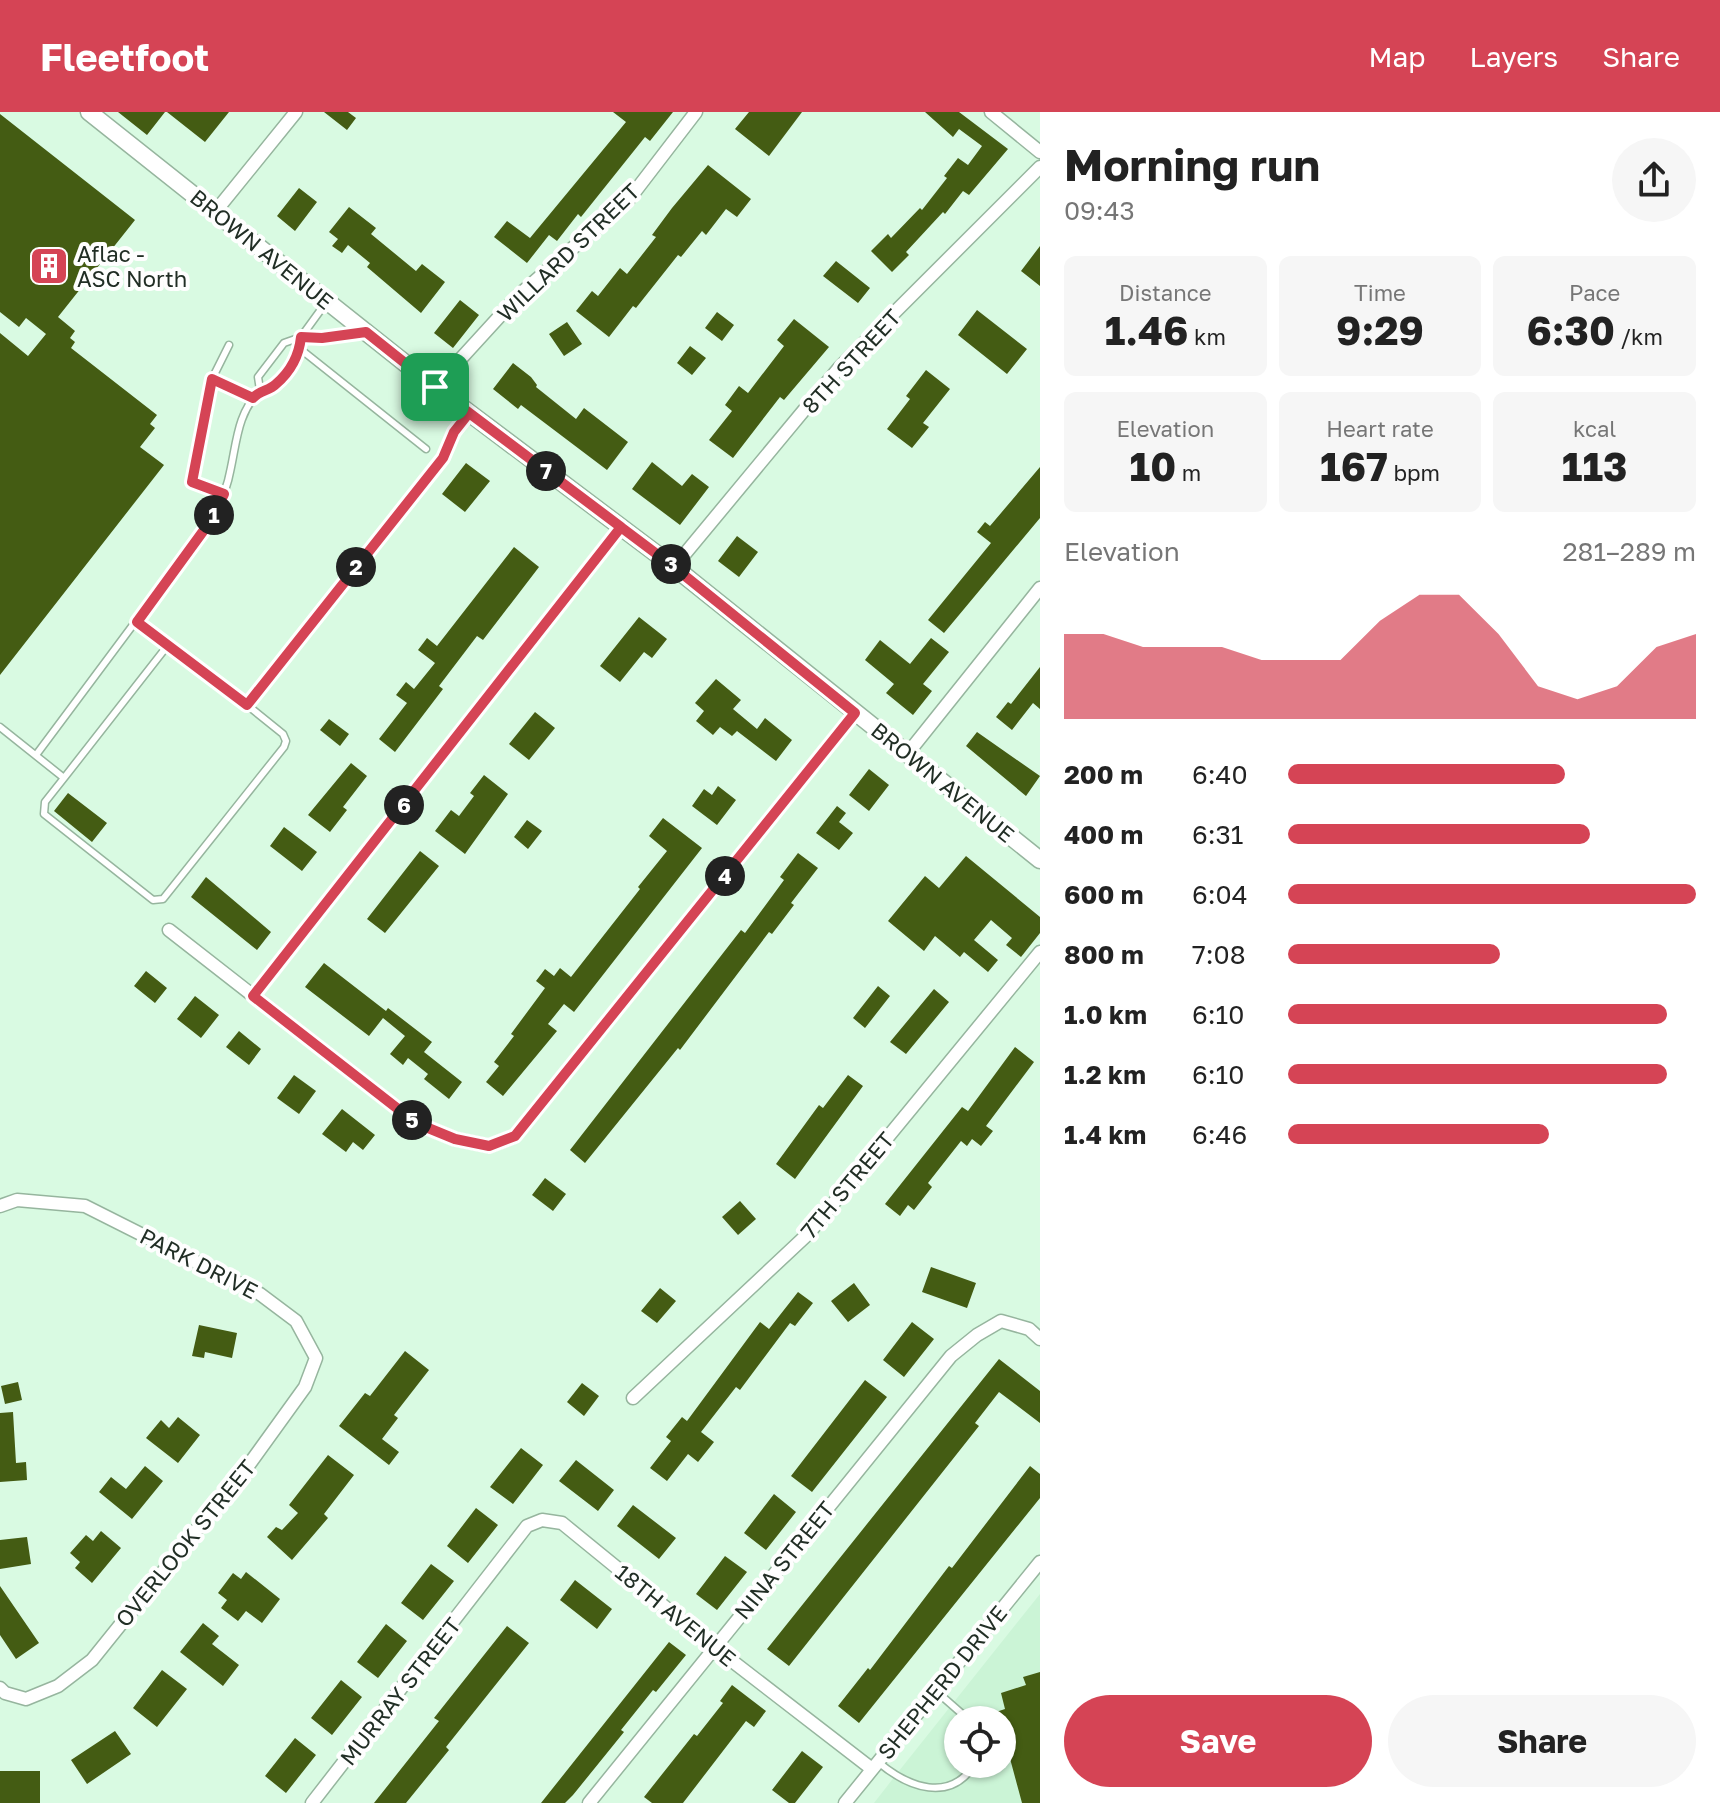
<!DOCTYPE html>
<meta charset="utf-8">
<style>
:root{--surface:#fff;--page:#f6f6f6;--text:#222;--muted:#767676;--accent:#d54455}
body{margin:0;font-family:"Golos Text",sans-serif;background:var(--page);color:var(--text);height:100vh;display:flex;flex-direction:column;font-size:30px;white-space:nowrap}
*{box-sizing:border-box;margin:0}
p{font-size:26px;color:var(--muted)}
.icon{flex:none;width:44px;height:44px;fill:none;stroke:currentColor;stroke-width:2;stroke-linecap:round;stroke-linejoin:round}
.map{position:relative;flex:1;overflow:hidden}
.drawer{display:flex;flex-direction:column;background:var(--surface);width:680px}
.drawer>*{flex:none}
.buttons{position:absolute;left:944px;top:1594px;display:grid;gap:16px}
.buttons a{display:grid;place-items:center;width:72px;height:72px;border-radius:50%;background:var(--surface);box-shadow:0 2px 6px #0004;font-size:40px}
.pin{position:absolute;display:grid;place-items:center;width:68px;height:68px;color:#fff;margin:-34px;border-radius:16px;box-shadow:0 4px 12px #0006}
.km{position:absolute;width:40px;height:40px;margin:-20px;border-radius:50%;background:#222;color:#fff;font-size:22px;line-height:40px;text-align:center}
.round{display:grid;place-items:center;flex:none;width:84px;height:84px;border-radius:42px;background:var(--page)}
.head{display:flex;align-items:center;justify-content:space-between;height:136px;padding:0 24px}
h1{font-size:44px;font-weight:700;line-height:60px}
.stats{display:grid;grid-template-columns:repeat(3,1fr);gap:12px;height:136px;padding:8px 24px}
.stats div{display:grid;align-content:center;border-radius:12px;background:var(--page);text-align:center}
.stats b{font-size:40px;font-weight:700}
.stats small{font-size:22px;font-weight:400}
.stats p{font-size:22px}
.chart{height:224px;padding:16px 24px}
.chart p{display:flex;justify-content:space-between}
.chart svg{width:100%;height:144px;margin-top:8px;fill:var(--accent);opacity:.7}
.cta{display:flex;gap:16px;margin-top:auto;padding:16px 24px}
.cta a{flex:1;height:92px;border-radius:48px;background:var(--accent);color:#fff;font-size:32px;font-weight:700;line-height:92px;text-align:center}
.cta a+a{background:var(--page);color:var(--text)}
ul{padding:0 24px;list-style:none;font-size:26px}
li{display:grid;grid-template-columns:128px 96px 1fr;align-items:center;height:60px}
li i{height:20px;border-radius:10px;background:var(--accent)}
header{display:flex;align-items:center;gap:48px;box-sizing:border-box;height:112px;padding:0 40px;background:var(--accent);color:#fff}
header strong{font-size:38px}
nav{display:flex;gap:44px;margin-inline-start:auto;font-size:28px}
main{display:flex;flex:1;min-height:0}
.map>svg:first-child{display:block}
.built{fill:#cbf4d6;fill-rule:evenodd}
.building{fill:#445c13}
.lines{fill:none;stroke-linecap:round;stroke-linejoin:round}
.lane-casing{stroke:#96b59e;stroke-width:9}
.street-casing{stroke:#96b59e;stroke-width:15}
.secondary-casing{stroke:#96b59e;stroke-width:19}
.lane{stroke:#fff;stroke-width:6}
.street{stroke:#fff;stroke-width:12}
.secondary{stroke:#fff;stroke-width:16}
.route-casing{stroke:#fff;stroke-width:16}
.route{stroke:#d54455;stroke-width:10}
.labels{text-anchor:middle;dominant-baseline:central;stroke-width:8;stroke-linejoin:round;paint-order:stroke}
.street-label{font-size:22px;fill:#212e25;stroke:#fefefe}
.poi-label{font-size:22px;fill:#212e25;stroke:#fefefe;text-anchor:start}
</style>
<header>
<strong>Fleetfoot</strong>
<nav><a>Map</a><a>Layers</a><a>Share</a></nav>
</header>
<main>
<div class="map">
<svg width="1040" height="1691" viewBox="0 0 1040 1691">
<rect width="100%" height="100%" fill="#d9fae2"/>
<!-- built -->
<path class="built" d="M1040,1482V1691H874L895,1664ZM958,1608H1002V1652H958Z"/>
<!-- building -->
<path class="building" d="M118,0H165L147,23Z
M167,0H229L205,30Z
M324,0H348L356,6L347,18Z
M613,0H673L650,29L645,25L581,105L578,102L557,129L549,123L527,151L494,125L507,109L530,126L626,10Z
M749,0H802L769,44L735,17Z
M925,0H959L1008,37L969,83L963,79L945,102L943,100L906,140L909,143L892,160L871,139L888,122L891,126L920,96L922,98L947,66L944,64L958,46L968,53L982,34L959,17L953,25Z
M0,2L135,108L58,205L75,219L70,226L75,230L71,236L157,303L150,312L155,316L140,335L164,353L0,563V221L28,244L46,222L26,206L19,215L0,200Z
M708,53L751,87L737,105L726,97L706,123L702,119L681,145L678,143L636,196L633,194L609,225L576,199L592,179L598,184L620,156L627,162L656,125L652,123L672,96Z
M299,76L317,90L295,119L277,104Z
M349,95L376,116L371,122L416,159L422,152L445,170L421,201L367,155L370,151L348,133L342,141L332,134L338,127L329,120Z
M1040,134V174L1021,159Z
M836,149L870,176L858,191L823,164Z
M460,188L479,203L453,236L434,221Z
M977,198L1027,237L1007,262L958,223Z
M717,200L734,213L722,229L705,216Z
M794,207L829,235L784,288L780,285L733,346L709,328L732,299L725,293L739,274L748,281L784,234L777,228Z
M567,210L582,232L564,244L549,222Z
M690,234L706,246L692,263L677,251Z
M513,251L531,265L537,273L536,275L576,307L584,296L628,330L607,358L521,293L518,297L493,277Z
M926,258L950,277L923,311L929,315L912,336L887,317L910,287L906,284Z
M652,350L682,374L692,362L709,375L680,413L632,377Z
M466,351L490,369L465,400L442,382Z
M1040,355V406L944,521L928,508L991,431L977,420L985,410L990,414Z
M737,424L758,440L739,465L718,449Z
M514,435L539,455L483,528L477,524L439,574L443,577L395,640L379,627L407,591L396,583L406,570L414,577L435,551L418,538L427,526L437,534Z
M639,505L667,527L652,546L644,540L620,570L600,554Z
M931,526L949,540L923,572L932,579L913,603L886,581L894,572L865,548L880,528L910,552Z
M1040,555V597L1033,591L1012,618L996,605L1008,590L1011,592Z
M716,567L741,588L733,597L757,617L765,606L792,628L776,649L737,619L732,624L720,615L713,623L696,609L704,599L695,591Z
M535,600L555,616L529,648L509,632Z
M329,607L349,622L340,634L320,618Z
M977,620L1040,664L1026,684L966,634Z
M351,651L367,664L343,695L347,698L330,720L308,703Z
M869,657L889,673L869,699L849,683Z
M484,663L508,682L465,742L435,719L451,698L459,704L474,684L470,681Z
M718,674L736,688L717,713L692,694L704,677L712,683Z
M68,681L107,711L92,730L54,699Z
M837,694L846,701L839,710L853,721L839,738L816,721Z
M663,706L702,736L574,900L564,892L548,912L557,919L503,984L486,970L499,954L494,950L514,924L511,922L545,876L536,869L545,857L554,864L560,856L571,865L640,777L638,775L667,739L649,724Z
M527,708L542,719L528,737L514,725Z
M284,715L317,740L302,759L270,734Z
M420,739L439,754L385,821L367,807Z
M798,741L818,756L791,791L794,793L772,822L769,820L680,938L678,936L585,1051L570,1038L741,818L745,821L784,768L780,765Z
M966,744L1040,805V821L1021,845L1006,833L1012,826L991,808L974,828L998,848L988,860L964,840L960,845L935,824L924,839L888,809L925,764L939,776Z
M206,765L271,820L257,838L191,785Z
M324,851L386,899L388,896L432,930L424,940L462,970L449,987L424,967L428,962L408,946L403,953L390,942L405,924L383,906L369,924L305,875Z
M146,859L167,876L155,891L134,874Z
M878,874L890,884L865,916L853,906Z
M934,877L949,890L906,942L890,930Z
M195,884L219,903L201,926L177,907Z
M239,919L261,937L249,953L226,935Z
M1015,935L1034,950L986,1014L993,1019L981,1034L972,1027L967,1034L961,1029L928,1071L932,1075L914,1098L908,1093L900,1104L885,1092L962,995L968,999Z
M294,963L316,979L299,1002L277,986Z
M848,963L863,974L795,1067L776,1052L819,993L823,996Z
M342,997L375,1023L363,1038L353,1030L346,1040L322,1022Z
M545,1066L566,1082L553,1099L532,1083Z
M740,1089L756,1107L738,1123L722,1105Z
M931,1155L976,1171L967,1196L922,1180Z
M854,1171L870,1193L848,1210L831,1189Z
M660,1176L676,1189L657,1211L641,1199Z
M798,1180L813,1191L795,1214L790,1211L740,1278L736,1275L701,1320L714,1330L698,1350L688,1342L667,1369L650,1356L671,1329L666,1325L682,1305L687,1309L760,1210L769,1217Z
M912,1210L934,1227L904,1265L883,1248Z
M199,1213L237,1221L232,1246L205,1240L204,1246L192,1244Z
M405,1239L429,1258L394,1303L398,1306L382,1327L399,1340L389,1353L339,1314L365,1281L370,1284Z
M999,1247L1040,1279V1311L999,1280L975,1311L979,1314L789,1554L767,1537Z
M865,1268L887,1285L812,1380L791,1364Z
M18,1270L22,1288L5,1292L1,1274Z
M582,1271L599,1284L584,1304L567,1290Z
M13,1300L16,1351L26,1350L27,1368L0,1370V1301Z
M178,1305L200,1323L178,1351L146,1326L161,1308L169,1316Z
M521,1336L543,1353L513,1392L490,1375Z
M328,1343L354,1363L324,1402L328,1406L292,1448L267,1425L276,1415L282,1418L298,1401L289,1393Z
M576,1348L614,1378L598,1399L559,1369Z
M145,1354L163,1369L132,1407L99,1380L111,1365L126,1377Z
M1030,1354L1040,1362V1386L859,1611L838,1594L868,1556L870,1558L949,1454L952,1456Z
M774,1382L796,1400L766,1438L744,1421Z
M633,1393L676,1426L659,1447L617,1414Z
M476,1396L498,1413L468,1451L447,1434Z
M101,1419L121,1436L92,1471L75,1456L80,1450L70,1441L86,1423L93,1429Z
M27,1425L31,1452L0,1457V1428Z
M725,1444L747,1460L717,1498L696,1482Z
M431,1452L454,1469L423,1508L401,1491Z
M246,1460L280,1487L262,1511L246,1499L238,1509L221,1496L227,1488L218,1481L233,1461L241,1467Z
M575,1468L612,1497L597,1517L560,1488Z
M0,1474L39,1531L16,1547L0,1523Z
M203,1511L219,1524L212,1532L239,1553L223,1574L180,1540Z
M386,1512L407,1529L378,1566L357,1550Z
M507,1514L529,1531L446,1635L449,1638L406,1691H374L439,1609L434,1606Z
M669,1530L686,1543L656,1580L653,1578L621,1618L624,1620L573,1683L565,1691H541Z
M162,1558L187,1577L157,1615L133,1596Z
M1040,1560V1691H1022L1005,1628L1002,1629V1608H979L978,1606L1005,1597L1001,1581L1026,1573L1023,1565Z
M341,1568L362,1585L332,1623L311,1606Z
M732,1573L766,1599L754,1615L746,1609L683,1691H652L644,1685L694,1622L697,1624L723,1591L720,1589Z
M115,1619L131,1642L87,1672L71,1648Z
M295,1626L316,1643L286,1681L265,1664Z
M802,1639L823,1655L795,1691H789L772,1678Z
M0,1659H40V1691H0Z"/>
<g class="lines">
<!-- lane casing -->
<g class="lane-casing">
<path id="lane" d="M325,192L301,225L299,243L274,275L260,278L258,265L284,231L301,225L322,226L362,221
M229,233L212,267L253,286
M299,236L426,337
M212,267L192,370L224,382
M137,510L247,593
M0,615L64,666L45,690L44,702L153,788L163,787L284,635L286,629L283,622L247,593L443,346L454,320L469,301
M36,643L212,407C220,392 227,377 230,360C237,329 237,302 260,278
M64,666L168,533
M936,1579L969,1608
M878,1650C909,1676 950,1691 975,1652"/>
</g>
<!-- street casing -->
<g class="street-casing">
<path id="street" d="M991,0L1040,40
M215,100L296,0
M435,275L519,183L630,86L696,0
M674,455L839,256L1040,55
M908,641L1040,476
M169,818L416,1011L455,1027L489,1034L515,1024L855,601
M253,884L621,415
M0,1094L17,1088L85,1094L260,1182L296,1209L316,1246L305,1275L248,1354L92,1548L58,1574L26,1587L5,1581L0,1576
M633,1286L809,1121L1040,840
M312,1691L527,1414L542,1408L562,1411L714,1535L872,1657
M589,1691L951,1244L977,1223L1001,1209L1029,1217L1040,1227
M845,1691L1040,1450"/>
</g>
<!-- secondary casing -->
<g class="secondary-casing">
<path id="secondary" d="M89,0L435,275L674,455L1040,748"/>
</g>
<!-- lane -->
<use href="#lane" class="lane"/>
<!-- street -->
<use href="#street" class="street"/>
<!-- secondary -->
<use href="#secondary" class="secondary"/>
</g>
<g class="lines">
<!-- route casing -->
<g class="route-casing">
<path id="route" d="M435,275L366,220L322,226L301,225C299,244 290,260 276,272C269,279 260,278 253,286L212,267L192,370L224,382L212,407L137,510L247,593L443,346L454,320L469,301L674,455L855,601L515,1024L489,1034L455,1027L416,1011L253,884L621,415L435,275"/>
</g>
<!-- route -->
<use href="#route" class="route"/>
</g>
<!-- icons -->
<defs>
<g id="building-square" transform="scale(2)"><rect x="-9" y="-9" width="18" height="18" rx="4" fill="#d54455" stroke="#fefefe"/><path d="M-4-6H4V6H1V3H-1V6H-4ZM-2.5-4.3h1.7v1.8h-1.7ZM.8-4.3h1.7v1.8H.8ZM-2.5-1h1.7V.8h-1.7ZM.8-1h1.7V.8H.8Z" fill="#fff"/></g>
</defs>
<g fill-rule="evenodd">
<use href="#building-square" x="49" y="154"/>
</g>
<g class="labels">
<!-- street labels -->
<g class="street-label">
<text transform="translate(262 137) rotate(39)">BROWN AVENUE</text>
<text transform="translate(568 140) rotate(-44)">WILLARD STREET</text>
<text transform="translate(851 249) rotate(-47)">8TH STREET</text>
<text transform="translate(943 670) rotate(39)">BROWN AVENUE</text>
<text transform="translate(847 1073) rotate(-50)">7TH STREET</text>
<text transform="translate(199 1151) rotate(27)">PARK DRIVE</text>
<text transform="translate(185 1431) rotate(-51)">OVERLOOK STREET</text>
<text transform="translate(784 1448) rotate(-51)">NINA STREET</text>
<text transform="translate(676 1503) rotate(39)">18TH AVENUE</text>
<text transform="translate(942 1570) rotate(-51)">SHEPHERD DRIVE</text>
<text transform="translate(400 1579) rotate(-52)">MURRAY STREET</text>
</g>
<!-- poi labels -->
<g class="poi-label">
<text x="77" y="141">Aflac -<tspan x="77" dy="25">ASC North</tspan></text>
</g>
</g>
</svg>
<div class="buttons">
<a><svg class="icon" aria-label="locate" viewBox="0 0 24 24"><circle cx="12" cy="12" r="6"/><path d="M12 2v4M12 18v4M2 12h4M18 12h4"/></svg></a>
</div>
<div class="pin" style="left:435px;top:275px;background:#1e9e55"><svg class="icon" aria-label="arrive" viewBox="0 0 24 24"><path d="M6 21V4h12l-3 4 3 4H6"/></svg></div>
<b class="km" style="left:214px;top:403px">1</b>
<b class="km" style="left:356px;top:455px">2</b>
<b class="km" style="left:671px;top:452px">3</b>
<b class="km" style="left:725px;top:764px">4</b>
<b class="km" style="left:412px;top:1008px">5</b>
<b class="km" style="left:404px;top:693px">6</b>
<b class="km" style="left:546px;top:359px">7</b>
</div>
<section class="drawer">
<div class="head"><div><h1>Morning run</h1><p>09:43</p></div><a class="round"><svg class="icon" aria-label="share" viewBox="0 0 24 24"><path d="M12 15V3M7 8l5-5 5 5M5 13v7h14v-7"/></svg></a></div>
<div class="stats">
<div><p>Distance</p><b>1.46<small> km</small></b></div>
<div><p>Time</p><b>9:29</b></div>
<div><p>Pace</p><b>6:30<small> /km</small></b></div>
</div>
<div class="stats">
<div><p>Elevation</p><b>10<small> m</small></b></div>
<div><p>Heart rate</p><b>167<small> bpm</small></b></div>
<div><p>kcal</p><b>113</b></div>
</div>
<div class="chart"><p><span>Elevation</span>281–289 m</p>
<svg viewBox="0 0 160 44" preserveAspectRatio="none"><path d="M0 44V18L10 18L20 22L30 22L40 22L50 26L60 26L70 26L80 14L90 6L100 6L110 18L120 34L130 38L140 34L150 22L160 18V44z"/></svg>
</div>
<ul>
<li><b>200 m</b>6:40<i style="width:68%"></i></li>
<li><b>400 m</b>6:31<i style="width:74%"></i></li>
<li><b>600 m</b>6:04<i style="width:100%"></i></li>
<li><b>800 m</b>7:08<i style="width:52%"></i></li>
<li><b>1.0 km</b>6:10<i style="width:93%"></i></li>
<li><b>1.2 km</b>6:10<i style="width:93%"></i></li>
<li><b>1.4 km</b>6:46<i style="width:64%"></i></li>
</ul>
<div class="cta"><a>Save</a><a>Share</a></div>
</section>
</main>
